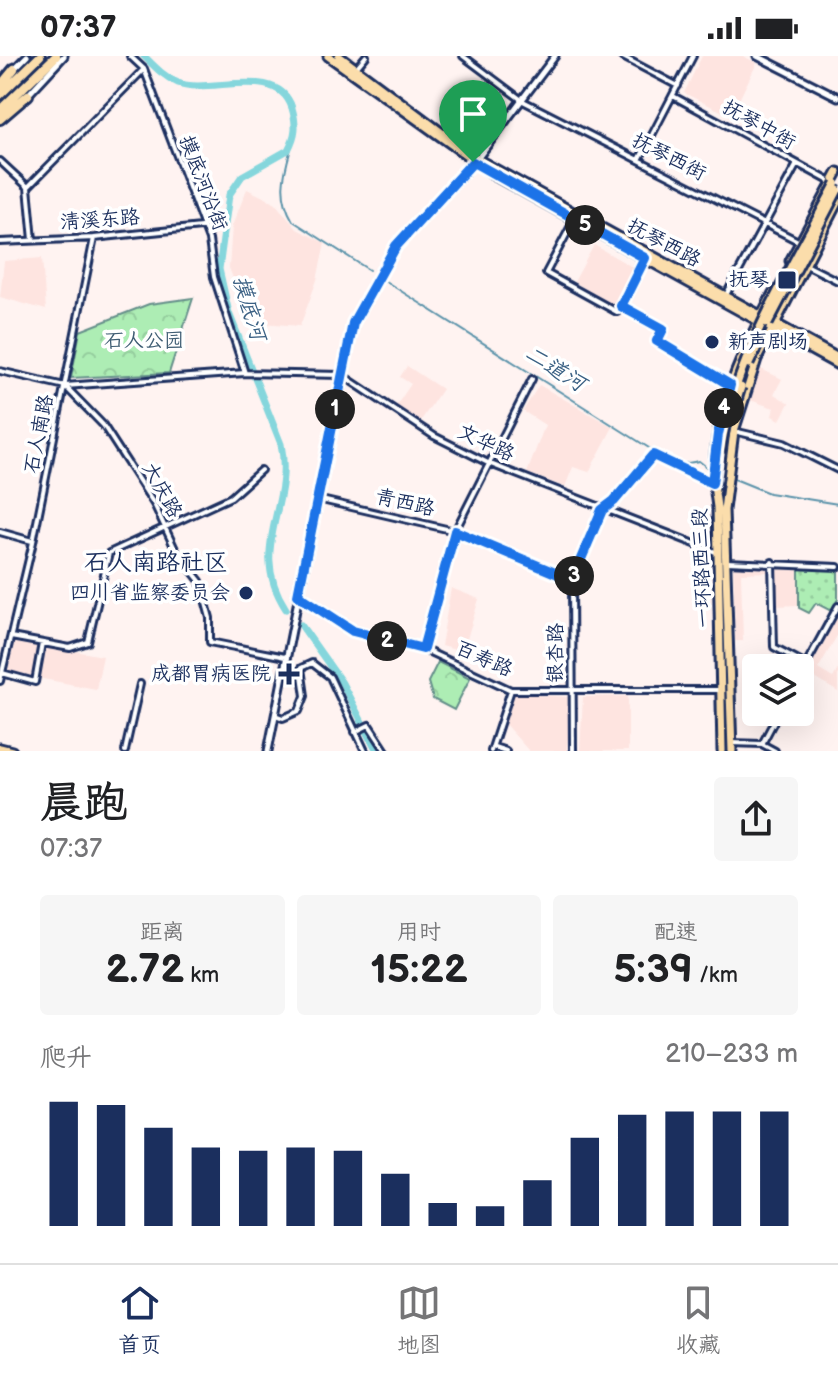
<!DOCTYPE html>
<html lang="zh">
<meta charset="utf-8">
<style>
:root{--surface:#fff;--page:#f6f6f6;--text:#202124;--muted:#757577;--line:#e0e0e0;--accent:#1b2f5e}
body{margin:0;font-family:"Balsamiq Sans","LXGW WenKai TC",sans-serif;background:var(--page);color:var(--text);height:100vh;display:flex;flex-direction:column;font-size:30px;white-space:nowrap}
*{box-sizing:border-box;margin:0}
p{font-size:26px;color:var(--muted)}
.icon{flex:none;width:44px;height:44px;fill:none;stroke:currentColor;stroke-width:2;stroke-linecap:round;stroke-linejoin:round}
.map{position:relative;height:695px;overflow:hidden}
.drawer{display:flex;flex-direction:column;background:var(--surface);flex:1}
.drawer>*{flex:none}
.fabs{position:absolute;left:742px;top:598px;display:grid;gap:16px}
.fabs a{display:grid;place-items:center;width:72px;height:72px;border-radius:8px;background:var(--surface);box-shadow:0 8px 32px #0002;font-size:40px}
.pin{position:absolute;display:grid;place-items:center;width:68px;height:68px;color:#fff;margin:-82px -34px;border-radius:50% 50% 50% 0;rotate:-45deg;box-shadow:0 0 8px #0007}
.pin .icon{rotate:45deg}
.km{position:absolute;width:40px;height:40px;margin:-20px;border-radius:50%;background:#222;color:#fff;font-size:22px;line-height:40px;text-align:center}
.round{display:grid;place-items:center;flex:none;width:84px;height:84px;border-radius:8px;background:var(--page)}
.summary{display:flex;align-items:center;justify-content:space-between;height:136px;padding:0 40px}
h1{font-size:44px;font-weight:700;line-height:60px}
.metrics{display:grid;grid-template-columns:repeat(3,1fr);gap:12px;height:136px;padding:8px 40px}
.metrics div{display:grid;align-content:center;border-radius:8px;background:var(--page);text-align:center}
.metrics b{font-size:40px;font-weight:700}
.metrics small{font-size:22px;font-weight:400}
.metrics p{font-size:22px}
.chart{height:224px;padding:16px 40px}
.chart p{display:flex;justify-content:space-between}
.chart svg{width:100%;height:144px;margin-top:8px;stroke:var(--accent);stroke-width:6}
.status{display:flex;justify-content:space-between;align-items:center;height:56px;padding:0 40px;background:var(--surface);direction:ltr}
.status svg{height:22px;fill:currentColor}
.tabs{display:flex;justify-content:space-around;align-items:center;height:112px;border-top:2px solid var(--line);background:var(--surface);font-size:22px;color:var(--muted)}
.tabs a{display:grid;justify-items:center;gap:4px}
.tabs .active{color:var(--accent)}
.map>svg:first-child{display:block}
.built{fill:#fee4e0}
.park{fill:url(#park-crowns);stroke:#648e89;stroke-width:2}
.garden{fill:url(#garden-dots);stroke:#648e89;stroke-width:2}
.lines{fill:none;stroke-linecap:round;stroke-linejoin:round}
.stream{stroke:#5b93aa;stroke-width:2}
.river{stroke:#85d6dc;stroke-width:7}
.street-casing{stroke:#1b2f5e;stroke-width:10}
.secondary-casing{stroke:#1b2f5e;stroke-width:11}
.primary-casing{stroke:#1b2f5e;stroke-width:13}
.highway-casing{stroke:#1b2f5e;stroke-width:14}
.street{stroke:#fff;stroke-width:4}
.secondary{stroke:#fff;stroke-width:5}
.primary{stroke:#fbddab;stroke-width:7}
.highway{stroke:#fbddab;stroke-width:8}
.primary-bridge-casing{stroke:#1b2f5e;stroke-width:13;stroke-linecap:butt}
.primary-bridge{stroke:#fbddab;stroke-width:7}
.route-casing{stroke:#fff;stroke-width:16}
.route{stroke:#1a73e8;stroke-width:10}
.poi-dot{fill:#1b2f5e;stroke:#fff;stroke-width:3}
.labels{text-anchor:middle;dominant-baseline:central;stroke-width:7;stroke-linejoin:round;paint-order:stroke}
.street-label{font-size:20px;fill:#1b2f5e;stroke:#fff}
.poi-label{font-size:20px;fill:#1b2f5e;stroke:#fff;text-anchor:end}
.park-label{font-size:20px;fill:#405e74;stroke:#fff}
.water-label{font-size:22px;font-style:italic;fill:#3b6184;stroke:#fff}
.quarter-label{font-size:24px;fill:#1b2f5e;stroke:#fff}
</style>
<div class="status"><b>07:37</b><svg viewBox="0 0 49 12"><path d="M0 12V9h3v3zM5 12V6h3v6zM10 12V3h3v9zM15 12V0h3v12zM26 1h20v11H26zM47 4h2v5h-2z"/></svg></div>
<div class="map">
<svg width="838" height="695" viewBox="0 0 838 695">
<defs>
<pattern id="park-crowns" width="20" height="18" patternUnits="userSpaceOnUse" patternTransform="scale(2)"><rect width="20" height="18" fill="#adedb4"/><path d="M2 6a3 3 0 1 1 6 0M12 15a3 3 0 1 1 6 0" fill="none" stroke="#94cc9d"/></pattern>
<pattern id="garden-dots" width="8" height="8" patternUnits="userSpaceOnUse" patternTransform="scale(2)"><rect width="8" height="8" fill="#adedb4"/><path d="M2 2h.1M6 6h.1" fill="none" stroke="#94cc9d" stroke-width="1.8" stroke-linecap="round"/></pattern>
</defs>
<rect width="100%" height="100%" fill="#fff3f1"/>
<filter id="ink" filterUnits="userSpaceOnUse"><feTurbulence type="fractalNoise" baseFrequency=".0125" numOctaves="2"/><feDisplacementMap in="SourceGraphic" scale="16" xChannelSelector="R" yChannelSelector="G"/><feConvolveMatrix kernelMatrix="1 2 1 2 8 2 1 2 1" color-interpolation-filters="sRGB"/></filter>
<g filter="url(#ink)">
<!-- built -->
<path class="built" d="M702,0H743L757,7L731,60L684,37Z
M247,133L274,146L297,173L325,187L317,224L300,270L250,266L229,212L232,170Z
M594,189L634,212L613,250L574,226Z
M42,202L46,254L0,241L4,205Z
M407,310L442,333L420,366L396,350L411,328L400,321Z
M759,312L782,323L774,338L789,347L780,364L772,360L774,352L747,343Z
M539,329L613,371L589,416L573,411L565,431L527,417L545,369L523,355Z
M733,507H771V516L741,517L743,585H735Z
M799,511V549L775,550L774,512Z
M451,532L479,543L463,596L441,590Z
M833,552L838,555V578L818,613L833,622L838,613V636L807,617L800,628V613Z
M16,584L39,591L33,623L8,617L12,586Z
M47,590L103,600L96,633L38,622L43,591Z
M516,638L571,641L567,695H529L503,666L511,640Z
M628,640V695H580L583,641Z"/>
<!-- park -->
<path class="park" d="M193,242L169,317L71,322L80,275L149,248Z
M438,606L470,622L454,654L433,643L428,626Z"/>
<!-- garden -->
<path class="garden" d="M799,511L838,512V543L831,555L816,547L809,557L799,552Z"/>
<g class="lines">
<!-- stream -->
<path class="stream" d="M294,81C286,113 275,135 293,165L369,214
M385,225L668,404
M677,409L699,405L709,413
M732,422L769,437L838,448"/>
<!-- river -->
<path class="river" d="M144,0C154,10 164,21 178,27C209,39 278,7 292,52C297,69 296,79 288,94L242,120L229,139L219,213L229,257L281,388C294,451 246,492 286,553
M301,569L342,627L377,695"/>
<!-- street casing -->
<g class="street-casing">
<path id="street" d="M130,0L144,13L209,184L214,221L245,317
M463,0L523,45L800,186
M621,0L678,30
M356,12L366,0
M673,40L831,126
M639,104L693,0
M0,105L28,131
M574,164L546,217L617,256L645,201
M33,184L28,131L144,13
M0,186L94,182L201,171
M806,209L838,225
M726,239L797,108
M621,250L663,273L657,285L730,329
M0,315L65,330L245,317L342,319L434,380L488,407L718,497
M65,330L103,369L154,448L176,495L200,525L210,562V586L285,601
M734,375L784,387L838,414
M317,443L455,475L572,524
M0,476L32,485
M727,506L838,511
M772,506L774,591L806,608
M298,539L353,575L423,593L511,634H719
M11,581L70,592L88,586L109,497L231,441L261,414
M423,593L455,475L532,323
M2,617L35,626L42,587
M800,619L838,550
M0,625L33,486L94,182
M275,659L283,662L299,655L305,640L301,612L312,607L330,621L365,695
M355,676L369,669L386,695
M731,687L762,688L775,695
M762,688L779,656
M494,691L506,695
M125,695L140,628
M491,695L511,634
M573,695L572,524L602,454L614,445L653,399L712,427"/>
</g>
<!-- secondary casing -->
<g class="secondary-casing">
<path id="secondary" d="M757,0L838,41
M13,14L27,0
M26,41L64,0
M268,695L353,267L396,190L477,103L555,0"/>
</g>
<!-- primary casing -->
<g class="primary-casing">
<path id="primary" d="M328,0L497,121L838,309
M339,0L477,103L838,302
M790,205L838,116
M0,692L12,695
M722,695L717,451C703,376 739,303 773,237
M732,695L724,454L734,375L757,303L838,145"/>
</g>
<!-- highway casing -->
<g class="highway-casing">
<path id="highway" d="M0,30L14,13
M0,39L40,0
M0,54L56,0
M0,63L28,39"/>
</g>
<!-- street -->
<use href="#street" class="street"/>
<!-- secondary -->
<use href="#secondary" class="secondary"/>
<!-- primary -->
<use href="#primary" class="primary"/>
<!-- highway -->
<use href="#highway" class="highway"/>
<!-- primary-bridge casing -->
<g class="primary-bridge-casing">
<path id="primary-bridge" d="M768,268L838,134
M749,308L761,283
M733,357L741,331
M720,397C734,300 791,213 836,127"/>
</g>
<!-- primary-bridge -->
<use href="#primary-bridge" class="primary-bridge"/>
</g>
</g>
<g class="lines" filter="url(#ink)">
<!-- route casing -->
<g class="route-casing">
<path id="route" d="M473,106L645,202L621,250L663,273L657,285L730,329L718,378L712,427L653,399L614,445L602,454L572,524L455,475L423,593L353,575L298,539L353,267L396,190Z"/>
</g>
<!-- route -->
<use href="#route" class="route"/>
</g>
<!-- markers -->
<g class="poi-dot">
<rect x="777" y="214" width="20" height="20" rx="4"/>
<circle cx="712" cy="286" r="8"/>
<circle cx="246" cy="537" r="8"/>
<path d="M285 606h8v8h8v8h-8v8h-8v-8h-8v-8h8z"/>
</g>
<g class="labels">
<!-- street labels -->
<g class="street-label">
<text transform="translate(759 69) rotate(29)">抚琴中街</text>
<text transform="translate(669 101) rotate(27)">抚琴西街</text>
<text transform="translate(203 127) rotate(69)">摸底河沿街</text>
<text transform="translate(100 164) rotate(-4)">清溪东路</text>
<text transform="translate(664 187) rotate(28)">抚琴西路</text>
<text transform="translate(39 378) rotate(-79)">石人南路</text>
<text transform="translate(486 387) rotate(25)">文华路</text>
<text transform="translate(162 434) rotate(61)">大庆路</text>
<text transform="translate(405 447) rotate(13)">青西路</text>
<text transform="translate(702 512) rotate(-92)">一环路西三段</text>
<text transform="translate(556 597) rotate(-90)">银杏路</text>
<text transform="translate(484 603) rotate(24)">百寿路</text>
</g>
<!-- poi labels -->
<g class="poi-label">
<text x="769" y="224">抚琴</text>
<text x="728" y="286" text-anchor="start">新声剧场</text>
<text x="230" y="537">四川省监察委员会</text>
<text x="271" y="618">成都胃病医院</text>
</g>
<!-- park labels -->
<g class="park-label">
<text x="144" y="285">石人公园</text>
</g>
<!-- water labels -->
<g class="water-label">
<text transform="translate(249 252) rotate(73)">摸底河</text>
<text transform="translate(555 313) rotate(32)">二道河</text>
</g>
<!-- quarter labels -->
<g class="quarter-label">
<text x="156" y="506">石人南路社区</text>
</g>
</g>
</svg>
<div class="fabs">
<a><svg class="icon" aria-label="layers" viewBox="0 0 24 24"><path d="M12 4l9 5-9 5-9-5zM3 14l9 5 9-5"/></svg></a>
</div>
<div class="pin" style="left:473px;top:106px;background:#1e9e55"><svg class="icon" aria-label="arrive" viewBox="0 0 24 24"><path d="M6 21V4h12l-3 4 3 4H6"/></svg></div>
<b class="km" style="left:335px;top:353px">1</b>
<b class="km" style="left:387px;top:585px">2</b>
<b class="km" style="left:574px;top:520px">3</b>
<b class="km" style="left:724px;top:352px">4</b>
<b class="km" style="left:585px;top:169px">5</b>
</div>
<section class="drawer">
<div class="summary"><div><h1>晨跑</h1><p>07:37</p></div><a class="round"><svg class="icon" aria-label="share" viewBox="0 0 24 24"><path d="M12 15V3M7 8l5-5 5 5M5 13v7h14v-7"/></svg></a></div>
<div class="metrics">
<div><p>距离</p><b>2.72<small> km</small></b></div>
<div><p>用时</p><b>15:22</b></div>
<div><p>配速</p><b>5:39<small> /km</small></b></div>
</div>
<div class="chart"><p><span>爬升</span>210–233 m</p>
<svg viewBox="0 0 160 44" preserveAspectRatio="none"><path d="M5 44V6M15 44V7M25 44V14M35 44V20M45 44V21M55 44V20M65 44V21M75 44V28M85 44V37M95 44V38M105 44V30M115 44V17M125 44V10M135 44V9M145 44V9M155 44V9"/></svg>
</div>
</section>
<nav class="tabs">
<a class="active"><svg class="icon" aria-label="home" viewBox="0 0 24 24"><path d="M3 11l9-7 9 7M6 9v11h12V9"/></svg>首页</a>
<a><svg class="icon" aria-label="map" viewBox="0 0 24 24"><path d="M3 6l6-2 6 2 6-2v14l-6 2-6-2-6 2zM9 4v14M15 6v14"/></svg>地图</a>
<a><svg class="icon" aria-label="saved" viewBox="0 0 24 24"><path d="M7 4h10v16l-5-4-5 4z"/></svg>收藏</a>
</nav>
